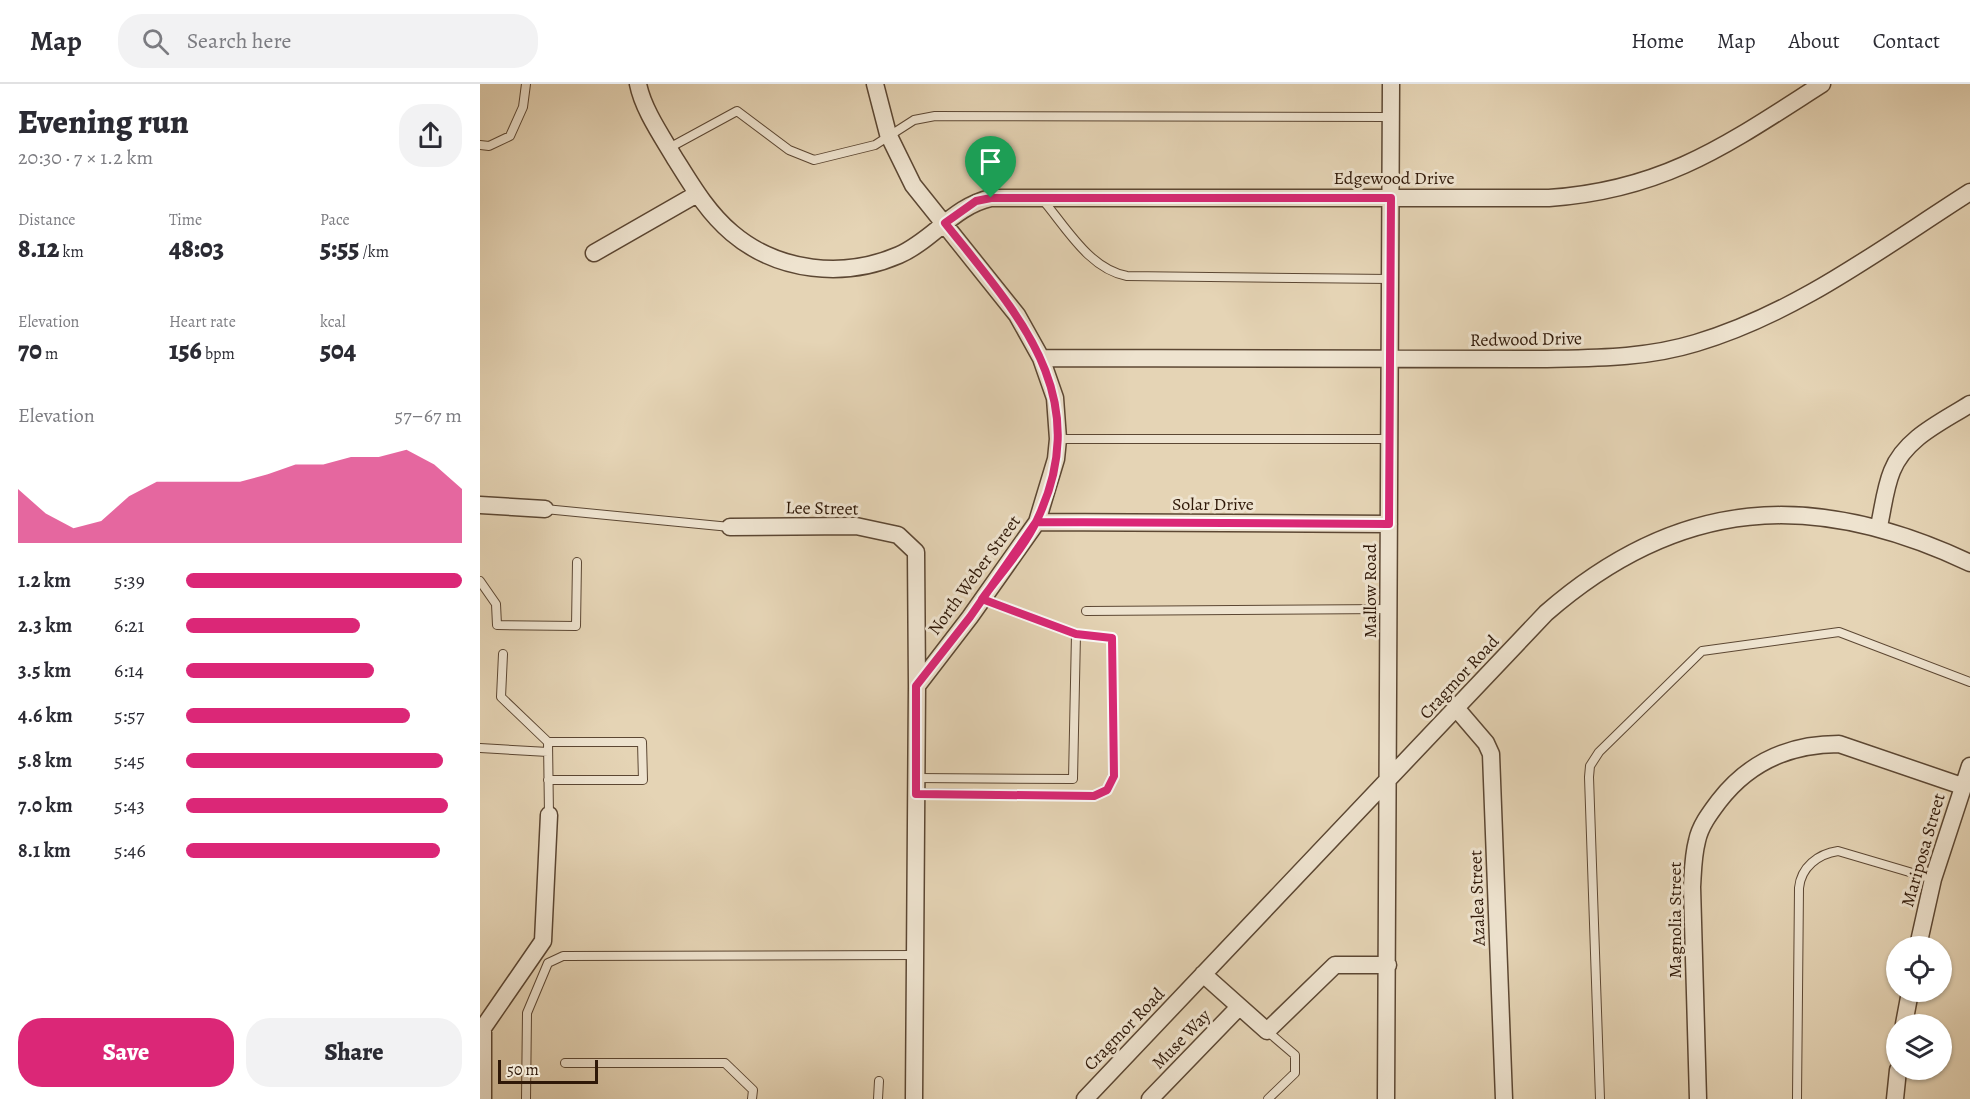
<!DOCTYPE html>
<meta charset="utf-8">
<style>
:root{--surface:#fff;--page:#f2f2f3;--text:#2b2b33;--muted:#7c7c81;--line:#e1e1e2;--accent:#db2777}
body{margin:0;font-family:Alegreya,serif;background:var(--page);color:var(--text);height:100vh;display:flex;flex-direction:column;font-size:22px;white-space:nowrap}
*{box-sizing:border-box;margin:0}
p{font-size:20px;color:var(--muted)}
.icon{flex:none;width:33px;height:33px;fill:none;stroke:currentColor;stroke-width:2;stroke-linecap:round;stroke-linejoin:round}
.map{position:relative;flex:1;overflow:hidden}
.drawer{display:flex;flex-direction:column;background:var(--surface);width:480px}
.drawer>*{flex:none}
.buttons{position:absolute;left:1406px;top:852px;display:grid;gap:12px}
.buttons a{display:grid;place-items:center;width:66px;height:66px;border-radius:50%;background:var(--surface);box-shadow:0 2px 4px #0004;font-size:30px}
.scale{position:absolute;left:18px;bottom:15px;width:100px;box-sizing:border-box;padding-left:6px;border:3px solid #2f1808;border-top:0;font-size:16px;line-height:21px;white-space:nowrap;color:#2f1808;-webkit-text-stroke:4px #eee3cf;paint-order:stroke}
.pin{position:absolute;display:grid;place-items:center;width:51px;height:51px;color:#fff;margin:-62px -26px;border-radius:50% 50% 50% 0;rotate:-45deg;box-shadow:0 0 6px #0007}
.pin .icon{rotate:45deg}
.round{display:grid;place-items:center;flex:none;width:63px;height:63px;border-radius:24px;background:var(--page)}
.summary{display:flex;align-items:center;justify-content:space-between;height:102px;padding:0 18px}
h1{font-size:33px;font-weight:800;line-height:45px}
.figures{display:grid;grid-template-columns:repeat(3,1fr);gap:9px;height:102px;padding:6px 18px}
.figures div{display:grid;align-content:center}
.figures b{font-size:26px;font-weight:800}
.figures small{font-size:16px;font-weight:400}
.figures p{font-size:16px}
.chart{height:168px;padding:12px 18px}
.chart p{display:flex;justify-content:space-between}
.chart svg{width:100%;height:108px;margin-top:6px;fill:var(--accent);opacity:.7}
.action{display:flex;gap:12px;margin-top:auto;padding:12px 18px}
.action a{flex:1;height:69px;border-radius:24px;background:var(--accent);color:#fff;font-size:24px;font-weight:800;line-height:69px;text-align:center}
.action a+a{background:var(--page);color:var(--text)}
ul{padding:0 18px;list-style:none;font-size:20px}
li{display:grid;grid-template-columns:96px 72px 1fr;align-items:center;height:45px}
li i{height:15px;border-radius:8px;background:var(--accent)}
header{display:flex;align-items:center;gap:36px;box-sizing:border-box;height:84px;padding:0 30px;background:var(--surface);border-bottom:2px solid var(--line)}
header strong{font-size:28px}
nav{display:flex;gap:33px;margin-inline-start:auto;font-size:21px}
.search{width:420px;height:54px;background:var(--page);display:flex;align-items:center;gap:15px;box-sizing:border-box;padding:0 21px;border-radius:24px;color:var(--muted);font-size:22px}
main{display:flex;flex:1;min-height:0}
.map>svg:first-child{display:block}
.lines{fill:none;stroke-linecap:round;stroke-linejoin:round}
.lane-casing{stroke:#5c4733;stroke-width:10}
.street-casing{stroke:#5c4733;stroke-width:19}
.lane{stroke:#eee3cf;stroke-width:8}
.street{stroke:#eee3cf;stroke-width:16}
.route-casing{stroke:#fff;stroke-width:12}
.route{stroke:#db2777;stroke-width:8}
.labels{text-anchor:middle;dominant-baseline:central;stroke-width:6;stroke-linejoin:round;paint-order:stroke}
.street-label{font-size:18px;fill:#2f1808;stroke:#eee3cf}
</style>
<header>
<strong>Map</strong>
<div class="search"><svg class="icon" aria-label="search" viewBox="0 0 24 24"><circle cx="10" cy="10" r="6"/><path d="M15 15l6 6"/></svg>Search here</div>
<nav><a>Home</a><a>Map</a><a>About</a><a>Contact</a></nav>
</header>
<main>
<section class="drawer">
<div class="summary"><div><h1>Evening run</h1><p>20:30 · 7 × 1.2 km</p></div><a class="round"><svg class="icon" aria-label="share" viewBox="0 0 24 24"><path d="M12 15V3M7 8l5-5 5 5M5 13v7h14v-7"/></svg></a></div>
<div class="figures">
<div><p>Distance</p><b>8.12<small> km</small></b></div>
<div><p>Time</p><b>48:03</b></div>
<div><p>Pace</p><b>5:55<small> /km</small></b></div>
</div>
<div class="figures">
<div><p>Elevation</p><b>70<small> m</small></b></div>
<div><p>Heart rate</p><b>156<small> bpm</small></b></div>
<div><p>kcal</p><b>504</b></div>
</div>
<div class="chart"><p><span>Elevation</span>57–67 m</p>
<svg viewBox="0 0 160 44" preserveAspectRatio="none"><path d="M0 44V22L10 32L20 38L30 35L40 25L50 19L60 19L70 19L80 19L90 16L100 12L110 12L120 9L130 9L140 6L150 12L160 22V44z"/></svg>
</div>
<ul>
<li><b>1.2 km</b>5:39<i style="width:100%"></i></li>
<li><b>2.3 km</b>6:21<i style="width:63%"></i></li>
<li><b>3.5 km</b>6:14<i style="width:68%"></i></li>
<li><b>4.6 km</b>5:57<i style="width:81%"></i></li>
<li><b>5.8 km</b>5:45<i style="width:93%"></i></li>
<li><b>7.0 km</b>5:43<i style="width:95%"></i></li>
<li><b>8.1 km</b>5:46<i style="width:92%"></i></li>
</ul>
<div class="action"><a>Save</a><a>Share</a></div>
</section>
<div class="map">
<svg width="1490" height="1015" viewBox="0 0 1490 1015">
<rect width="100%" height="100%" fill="#e5d4b5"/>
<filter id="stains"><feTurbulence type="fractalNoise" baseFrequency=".00333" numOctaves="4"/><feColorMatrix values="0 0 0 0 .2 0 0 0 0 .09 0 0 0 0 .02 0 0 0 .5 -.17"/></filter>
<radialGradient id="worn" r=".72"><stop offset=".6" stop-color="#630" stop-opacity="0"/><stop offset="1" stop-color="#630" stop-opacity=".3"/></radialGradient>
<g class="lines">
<!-- lane casing -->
<g class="lane-casing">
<path id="lane" d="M0,61L9,62L30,52L43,23L46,0
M189,64L257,27L309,66L334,76L395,61L434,36L455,32L911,33
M562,115C586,143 609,185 647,192L910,195
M578,355H910
M65,425L250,443
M0,497L16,520L17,541L96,542L97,478
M606,527L909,525
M23,570L21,613L68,658L69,731
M0,664L68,668
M436,694L593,695L596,550L503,515
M68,696H163L162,658H68
M436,709L614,712L627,706L634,692L632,554L596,550
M787,947L815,971V989L788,1015
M85,979H245L273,1006L272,1015
M46,1015L47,929L68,879L83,872L436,871
M398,1015L399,997
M1120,1015L1109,693L1110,682L1119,668L1222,567L1359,548L1490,598
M1317,1015L1319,804C1321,783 1338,770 1358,767L1453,795"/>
</g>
<!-- street casing -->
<g class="street-casing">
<path id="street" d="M158,0C163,25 181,51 194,73C211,100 227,128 252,149C298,188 364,195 419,171C453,156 474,122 511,114H1069C1185,106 1248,60 1342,0
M395,0L408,50L433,101L537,231L561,274L575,314L578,355L576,375L557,438L490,533L437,602L434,1015
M114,169L217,110
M561,274L1067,275C1118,274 1167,274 1216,259C1317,229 1402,164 1490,108
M0,421L65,425
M557,438L909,440
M1399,442C1403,424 1405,404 1412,387C1425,354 1462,338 1490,320
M250,443L376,442L418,451L436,468L437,602
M976,624L1006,659L1011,670L1024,1015
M1438,862L1453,795L1490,682
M723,890L787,947L855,881H908
M1424,940L1430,908
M3,1015V944L63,857L69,731
M605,1015L1066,529C1199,413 1333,405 1490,479
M670,1015L759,923
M906,1015L911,0
M1218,1015L1212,803C1213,787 1213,772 1217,757C1220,742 1230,729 1239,717C1269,678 1310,660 1359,660L1482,702
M1415,1015L1418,986"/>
</g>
<!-- lane -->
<use href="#lane" class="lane"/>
<!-- street -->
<use href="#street" class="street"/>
</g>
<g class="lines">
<!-- route casing -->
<g class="route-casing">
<path id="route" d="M511,114L496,117L465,139C538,231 616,311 557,436C544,464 520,490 502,515L596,550L632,554L634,692L627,706L614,712L436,710V602L490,533L556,438L909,440L911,114H511"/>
</g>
<!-- route -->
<use href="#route" class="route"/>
</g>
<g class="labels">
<!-- street labels -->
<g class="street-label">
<text x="914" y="94">Edgewood Drive</text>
<text transform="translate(1046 255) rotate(-1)">Redwood Drive</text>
<text x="733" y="420">Solar Drive</text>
<text transform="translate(342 424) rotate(1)">Lee Street</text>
<text transform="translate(494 491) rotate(-54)">North Weber Street</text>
<text transform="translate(890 507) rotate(-90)">Mallow Road</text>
<text transform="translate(979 593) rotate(-47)">Cragmor Road</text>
<text transform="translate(1443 766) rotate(-74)">Mariposa Street</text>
<text transform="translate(997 814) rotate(-92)">Azalea Street</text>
<text transform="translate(1195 836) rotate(-90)">Magnolia Street</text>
<text transform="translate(644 945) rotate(-46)">Cragmor Road</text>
<text transform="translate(701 955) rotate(-46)">Muse Way</text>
</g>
</g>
<rect width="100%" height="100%" filter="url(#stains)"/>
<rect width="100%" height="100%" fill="url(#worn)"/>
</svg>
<div class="buttons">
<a><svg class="icon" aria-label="locate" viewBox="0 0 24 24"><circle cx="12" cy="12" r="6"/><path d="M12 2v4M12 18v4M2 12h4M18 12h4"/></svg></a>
<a><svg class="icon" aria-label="layers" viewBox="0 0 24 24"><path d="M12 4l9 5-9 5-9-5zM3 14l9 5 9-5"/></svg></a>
</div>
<div class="scale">50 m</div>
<div class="pin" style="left:511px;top:114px;background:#1e9e55"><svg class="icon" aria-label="arrive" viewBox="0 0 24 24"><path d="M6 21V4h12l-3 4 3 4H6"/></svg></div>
</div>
</main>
